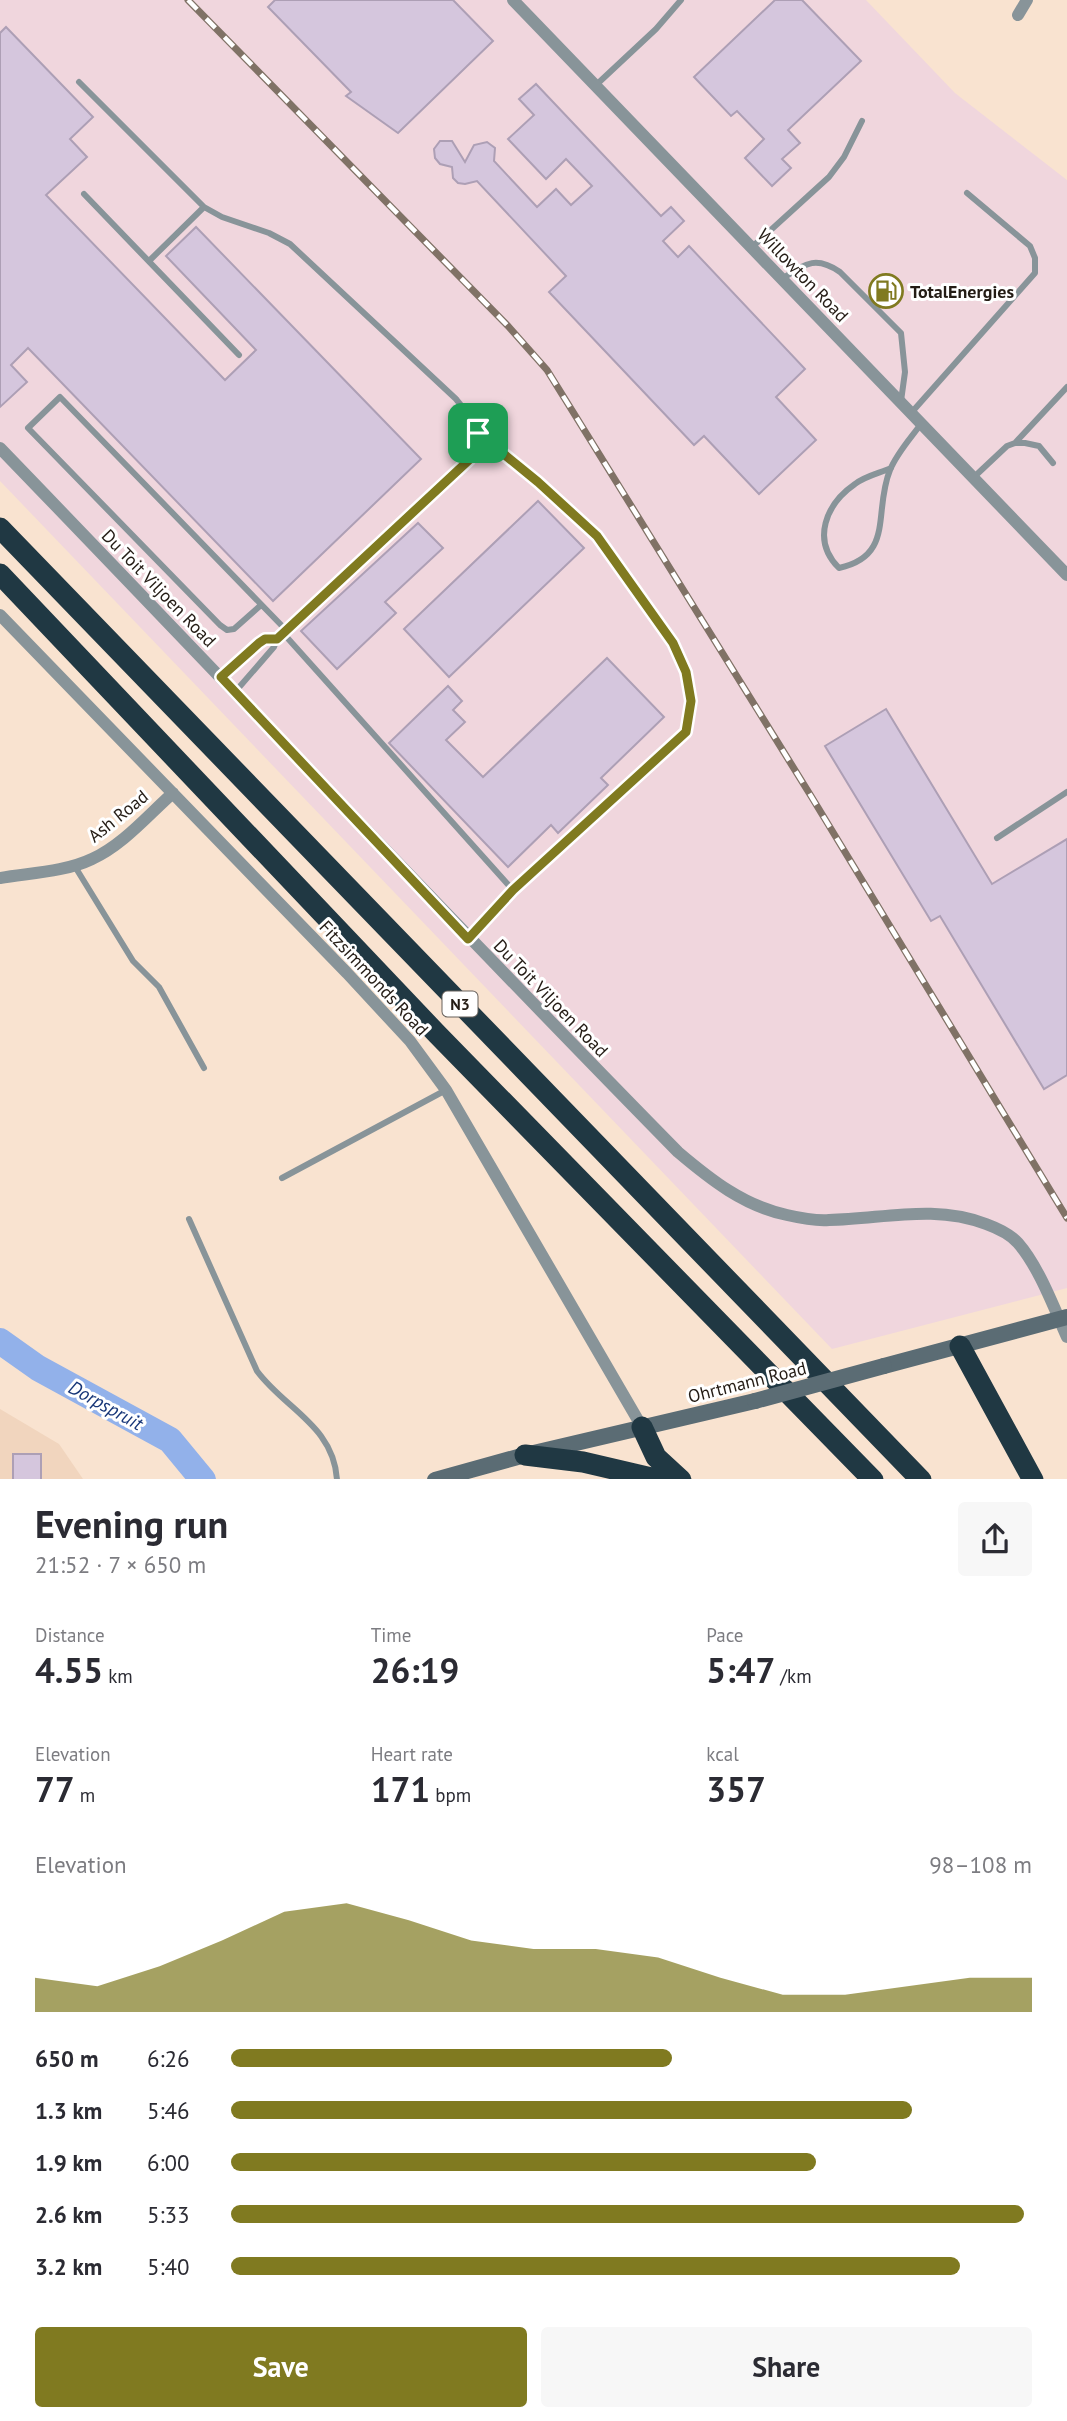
<!DOCTYPE html>
<meta charset="utf-8">
<style>
:root{--surface:#fff;--page:#f7f7f7;--text:#2b2b33;--muted:#7c7c81;--accent:#807a20}
body{margin:0;font-family:"PT Sans",sans-serif;background:var(--page);color:var(--text);height:100vh;display:flex;flex-direction:column;font-size:26px;white-space:nowrap}
*{box-sizing:border-box;margin:0}
p{font-size:23px;color:var(--muted)}
.icon{flex:none;width:38px;height:38px;fill:none;stroke:currentColor;stroke-width:2;stroke-linecap:round;stroke-linejoin:round}
.map{position:relative;height:1479px;overflow:hidden}
.panel{display:flex;flex-direction:column;background:var(--surface);flex:1}
.panel>*{flex:none}
.pin{position:absolute;display:grid;place-items:center;width:60px;height:60px;color:#fff;margin:-30px;border-radius:14px;box-shadow:0 4px 10px #0006}
.round{display:grid;place-items:center;flex:none;width:74px;height:74px;border-radius:7px;background:var(--page)}
.head{display:flex;align-items:center;justify-content:space-between;height:119px;padding:0 35px}
h1{font-size:38px;font-weight:600;line-height:52px}
.stats{display:grid;grid-template-columns:repeat(3,1fr);gap:10px;height:119px;padding:7px 35px}
.stats div{display:grid;align-content:center}
.stats b{font-size:35px;font-weight:600}
.stats small{font-size:19px;font-weight:400}
.stats p{font-size:19px}
.chart{height:196px;padding:14px 35px}
.chart p{display:flex;justify-content:space-between}
.chart svg{width:100%;height:126px;margin-top:7px;fill:var(--accent);opacity:.7}
.cta{display:flex;gap:14px;margin-top:auto;padding:14px 35px}
.cta a{flex:1;height:80px;border-radius:7px;background:var(--accent);color:#fff;font-size:28px;font-weight:600;line-height:80px;text-align:center}
.cta a+a{background:var(--page);color:var(--text)}
ul{padding:0 35px;list-style:none;font-size:23px}
li{display:grid;grid-template-columns:112px 84px 1fr;align-items:center;height:52px}
li i{height:18px;border-radius:9px;background:var(--accent)}
.map>svg:first-child{display:block}
.built{fill:#f1d5be}
.industrial{fill:#f0d6dd}
.lines{fill:none;stroke-linecap:round;stroke-linejoin:round}
.river{stroke:#92b1ea;stroke-width:26}
.building{fill:#d5c6dd;stroke:#ad9fb5;stroke-width:2}
.service{stroke:#889499;stroke-width:6}
.minor{stroke:#889499;stroke-width:12}
.secondary{stroke:#5b6c74;stroke-width:16}
.motorway{stroke:#203843;stroke-width:21}
.rail-casing{stroke:#807266;stroke-width:7}
.rail{stroke:#fff;stroke-width:4.5;stroke-dasharray:13;stroke-linecap:butt}
.secondary-bridge{stroke:#5b6c74;stroke-width:16}
.route-casing{stroke:#fff;stroke-width:14}
.route{stroke:#807a20;stroke-width:9}
.labels{text-anchor:middle;dominant-baseline:central;stroke-width:6;stroke-linejoin:round;paint-order:stroke}
.shield{fill:#fff;stroke:#66605b;stroke-width:2}
.shield-label{font-size:16px;font-weight:bold;fill:#241c15}
.street-label{font-size:18px;fill:#241c15;stroke:#fff}
.poi-label{font-size:18px;font-weight:bold;fill:#241c15;stroke:#fff;text-anchor:start}
.water-label{font-size:19px;font-style:italic;fill:#173678;stroke:#fff}
</style>
<div class="map">
<svg width="1067" height="1480" viewBox="0 0 1067 1480">
<rect width="100%" height="100%" fill="#f9e3d0"/>
<!-- built -->
<path class="built" d="M0,1409L59,1444L83,1479L0,1480Z"/>
<!-- industrial -->
<path class="industrial" d="M0,0H866L955,93L1067,180V1288L832,1349L0,481Z"/>
<g class="lines">
<!-- river -->
<path class="river" d="M0,1341L38,1368L170,1440L203,1480"/>
</g>
<!-- building -->
<path class="building" d="M275,0H453L493,41L398,133L346,96L351,92L268,7Z
M775,0H802L861,61L788,130L800,143L782,159L791,168L772,186L745,158L764,139L737,111L731,116L694,77Z
M6,27L93,117L70,139L87,157L46,195L225,380L256,350L166,256L196,227L421,459L273,601L28,348L11,365L27,382L0,407V33Z
M536,84L661,216L671,207L684,221L663,241L678,257L689,246L805,369L776,397L816,440L759,494L704,436L694,445L549,292L566,276L477,181L465,184L458,183L453,178L452,167L440,164L435,158L434,149L440,141H452L465,162L474,145L487,142L495,148L494,161L537,207L556,189L571,205L592,186L566,159L546,179L508,139L534,115L519,99Z
M538,501L584,548L449,677L404,629Z
M418,523L443,548L385,602L396,613L337,669L301,631Z
M607,658L664,717L601,778L608,785L558,833L551,825L508,867L389,743L448,686L462,701L453,710L465,722L446,740L483,777Z
M886,709L992,884L1067,839V1075L1044,1089L940,916L931,921L825,746Z
M13,1454H41V1480H13Z"/>
<g class="lines">
<!-- service -->
<path class="service" d="M79,82L204,207L222,217L269,233L290,244L456,399C474,421 486,433 469,460L277,639L274,647L235,692
M595,86L656,29L681,0
M84,194L239,355
M751,248L829,177L844,157L862,121
M149,261L204,207
M782,279C805,264 815,255 840,272L901,333L905,372L901,401
M912,412L1035,273V258L1030,246L967,193
M1015,443L1067,387
M891,468C880,473 865,476 855,484C826,504 811,540 839,568C895,556 873,511 890,470C897,453 910,439 921,424
M974,477L1007,446L1015,443H1025L1039,446L1053,463
M261,605L234,629L227,630L220,625L28,428L60,397L286,630
M283,633L513,890L686,732L691,701L686,672L673,643L597,536L538,482L478,433
M221,677L259,643L265,639H277
M997,838L1067,792
M74,865L133,961L159,987L204,1068
M469,937L513,890
M282,1178L446,1090
M189,1219L257,1371C285,1409 334,1426 337,1480"/>
<!-- minor -->
<path class="minor" d="M513,0L1067,575
M1018,15L1027,0
M0,448C226,682 450,920 678,1152C711,1180 744,1206 787,1215C800,1218 816,1221 829,1220C883,1219 934,1204 986,1224C997,1228 1010,1234 1018,1243C1039,1267 1054,1308 1067,1337
M0,615L347,973L410,1041L446,1090L642,1427
M0,878C29,873 65,872 92,859C123,845 148,815 173,793"/>
<!-- secondary -->
<path class="secondary" d="M884,1366L1067,1317
M435,1480L525,1455L755,1401"/>
<!-- motorway -->
<path class="motorway" d="M0,528L921,1480
M0,574L437,1034L873,1480
M960,1346L1033,1480
M642,1427L656,1457L681,1480
M525,1455L583,1462L660,1480"/>
<!-- rail casing -->
<g class="rail-casing">
<path id="rail" d="M188,0L508,326L547,370L811,796L1067,1218"/>
</g>
<!-- rail -->
<use href="#rail" class="rail"/>
<!-- secondary-bridge -->
<path class="secondary-bridge" d="M755,1401L884,1366"/>
</g>
<g class="lines">
<!-- route casing -->
<g class="route-casing">
<path id="route" d="M478,433L538,482L597,536L673,643L686,672L691,701L686,732L513,890L468,939L221,677L259,643L265,639H277L469,460L476,449Z"/>
</g>
<!-- route -->
<use href="#route" class="route"/>
</g>
<!-- icons -->
<defs>
<g id="fuel-ring" transform="scale(1.75)"><circle r="9.5" fill="#fff" stroke="#807a20" stroke-width="1.5"/><path d="M-5.5-6h7V0h2V4h1.3V-2.5L3-4.5l.8-.8L6-3V5H2.5V1h-1V6h-7ZM-4.2-4.7v3.2H.2V-4.7Z" fill="#807a20"/></g>
</defs>
<g fill-rule="evenodd">
<use href="#fuel-ring" x="886" y="291"/>
</g>
<g class="labels">
<!-- shield labels -->
<rect class="shield" x="442.5" y="991.5" width="35" height="25" rx="5"/>
<g class="shield-label">
<text x="460" y="1004">N3</text>
</g>
<!-- street labels -->
<g class="street-label">
<text transform="translate(803 275) rotate(46)">Willowton Road</text>
<text transform="translate(159 588) rotate(46)">Du Toit Viljoen Road</text>
<text transform="translate(118 816) rotate(-39)">Ash Road</text>
<text transform="translate(374 978) rotate(47)">Fitzsimmonds Road</text>
<text transform="translate(551 998) rotate(46)">Du Toit Viljoen Road</text>
<text transform="translate(747 1382) rotate(-14)">Ohrtmann Road</text>
</g>
<!-- poi labels -->
<g class="poi-label">
<text x="910" y="291">TotalEnergies</text>
</g>
<!-- water labels -->
<g class="water-label">
<text transform="translate(106 1405) rotate(29)">Dorpspruit</text>
</g>
</g>
</svg>
<div class="pin" style="left:478px;top:433px;background:#1e9e55"><svg class="icon" aria-label="arrive" viewBox="0 0 24 24"><path d="M6 21V4h12l-3 4 3 4H6"/></svg></div>
</div>
<section class="panel">
<div class="head"><div><h1>Evening run</h1><p>21:52 · 7 × 650 m</p></div><a class="round"><svg class="icon" aria-label="share" viewBox="0 0 24 24"><path d="M12 15V3M7 8l5-5 5 5M5 13v7h14v-7"/></svg></a></div>
<div class="stats">
<div><p>Distance</p><b>4.55<small> km</small></b></div>
<div><p>Time</p><b>26:19</b></div>
<div><p>Pace</p><b>5:47<small> /km</small></b></div>
</div>
<div class="stats">
<div><p>Elevation</p><b>77<small> m</small></b></div>
<div><p>Heart rate</p><b>171<small> bpm</small></b></div>
<div><p>kcal</p><b>357</b></div>
</div>
<div class="chart"><p><span>Elevation</span>98–108 m</p>
<svg viewBox="0 0 160 44" preserveAspectRatio="none"><path d="M0 44V32L10 35L20 28L30 19L40 9L50 6L60 12L70 19L80 22L90 22L100 25L110 32L120 38L130 38L140 35L150 32L160 32V44z"/></svg>
</div>
<ul>
<li><b>650 m</b>6:26<i style="width:55%"></i></li>
<li><b>1.3 km</b>5:46<i style="width:85%"></i></li>
<li><b>1.9 km</b>6:00<i style="width:73%"></i></li>
<li><b>2.6 km</b>5:33<i style="width:99%"></i></li>
<li><b>3.2 km</b>5:40<i style="width:91%"></i></li>
</ul>
<div class="cta"><a>Save</a><a>Share</a></div>
</section>
